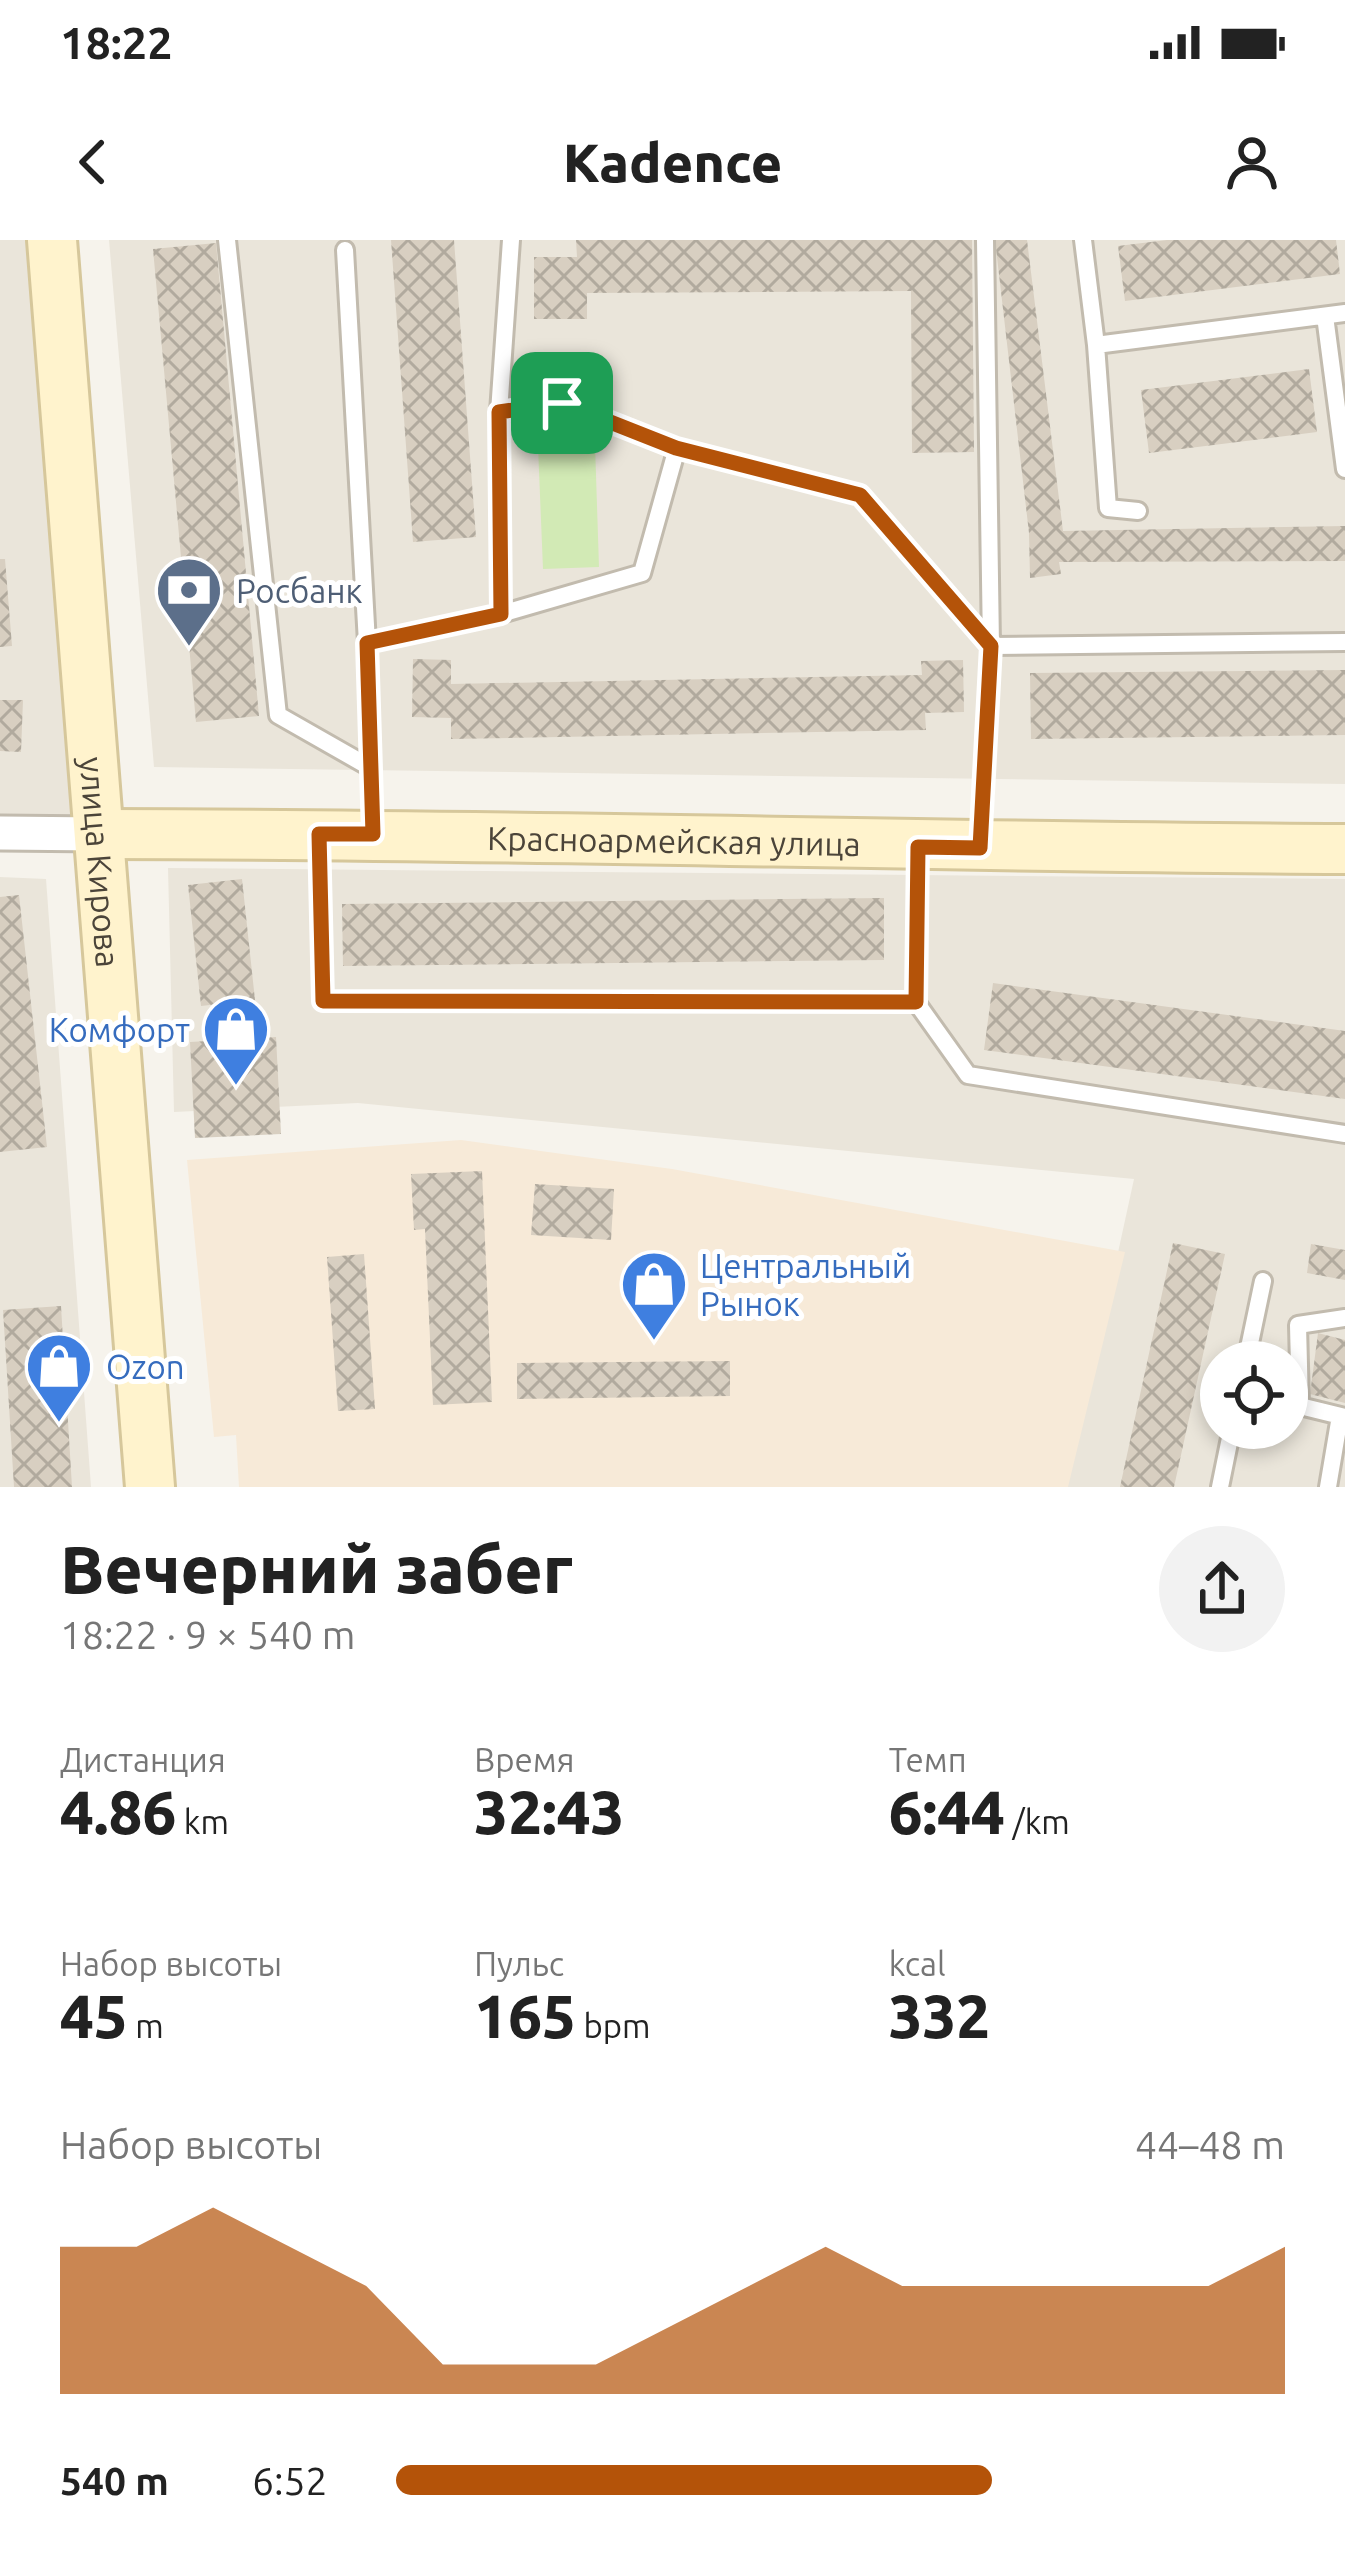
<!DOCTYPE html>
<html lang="ru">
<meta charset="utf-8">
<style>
:root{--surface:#fff;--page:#f2f2f2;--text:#222;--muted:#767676;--accent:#b45309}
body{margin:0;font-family:Ubuntu,sans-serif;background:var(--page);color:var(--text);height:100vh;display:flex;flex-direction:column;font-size:45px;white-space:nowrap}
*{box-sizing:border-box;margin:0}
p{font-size:39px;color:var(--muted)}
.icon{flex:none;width:66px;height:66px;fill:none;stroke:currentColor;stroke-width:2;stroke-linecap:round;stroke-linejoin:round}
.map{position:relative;height:1247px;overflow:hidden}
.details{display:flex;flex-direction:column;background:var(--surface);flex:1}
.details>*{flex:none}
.tools{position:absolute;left:1200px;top:1101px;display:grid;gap:24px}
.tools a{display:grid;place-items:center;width:108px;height:108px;border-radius:50%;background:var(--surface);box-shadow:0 6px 18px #0003;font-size:60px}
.pin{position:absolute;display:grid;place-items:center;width:102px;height:102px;color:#fff;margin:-51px;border-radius:24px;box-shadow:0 6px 18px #0006}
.round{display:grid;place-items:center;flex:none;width:126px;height:126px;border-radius:63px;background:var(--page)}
.summary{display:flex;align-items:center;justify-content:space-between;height:204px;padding:0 60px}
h1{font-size:66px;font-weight:800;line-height:90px}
.stats{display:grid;grid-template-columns:repeat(3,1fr);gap:18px;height:204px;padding:12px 60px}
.stats div{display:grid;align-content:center}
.stats b{font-size:60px;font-weight:800}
.stats small{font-size:33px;font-weight:400}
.stats p{font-size:33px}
.chart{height:336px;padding:24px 60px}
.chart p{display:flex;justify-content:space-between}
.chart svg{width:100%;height:216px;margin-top:12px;fill:var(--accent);opacity:.7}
ul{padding:0 60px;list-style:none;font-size:39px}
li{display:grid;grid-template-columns:192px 144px 1fr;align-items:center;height:90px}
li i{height:30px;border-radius:15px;background:var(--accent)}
.status{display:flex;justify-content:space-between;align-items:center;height:84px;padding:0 60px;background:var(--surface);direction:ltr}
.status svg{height:33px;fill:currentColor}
header{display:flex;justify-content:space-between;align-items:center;height:156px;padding:0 60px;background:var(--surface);font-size:54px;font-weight:800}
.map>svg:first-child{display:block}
.residential{fill:#eae5da;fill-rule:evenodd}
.commercial{fill:#f7ead8}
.grass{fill:#d2eab5}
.building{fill:url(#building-cross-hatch)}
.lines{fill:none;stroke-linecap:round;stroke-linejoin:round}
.lane-casing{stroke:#c2bbae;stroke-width:22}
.street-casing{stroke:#c2bbae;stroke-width:39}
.secondary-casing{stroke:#d6c79b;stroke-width:54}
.lane{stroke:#fff;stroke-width:16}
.street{stroke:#fff;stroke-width:33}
.secondary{stroke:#fff3cd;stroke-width:48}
.route-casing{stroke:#fff;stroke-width:24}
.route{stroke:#b45309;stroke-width:15}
.labels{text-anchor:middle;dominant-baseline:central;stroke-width:10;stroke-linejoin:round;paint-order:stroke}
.service-label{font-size:33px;fill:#4e5e75;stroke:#fff;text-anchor:start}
.street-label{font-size:33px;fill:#4b4439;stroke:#fff}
.shop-label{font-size:33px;fill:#366cbe;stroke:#fff;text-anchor:start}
</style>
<div class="status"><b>18:22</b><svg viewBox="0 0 49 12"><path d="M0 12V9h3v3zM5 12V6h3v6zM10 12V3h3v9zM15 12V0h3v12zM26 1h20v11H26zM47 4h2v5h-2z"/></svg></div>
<header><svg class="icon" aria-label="back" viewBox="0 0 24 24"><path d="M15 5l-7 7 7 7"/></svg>Kadence<svg class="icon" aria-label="person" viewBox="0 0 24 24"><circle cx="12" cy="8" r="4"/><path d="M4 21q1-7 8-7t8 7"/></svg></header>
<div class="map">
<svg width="1345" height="1247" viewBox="0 0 1345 1247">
<defs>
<pattern id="building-cross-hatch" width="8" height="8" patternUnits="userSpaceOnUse" patternTransform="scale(3)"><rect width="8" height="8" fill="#d8cfc1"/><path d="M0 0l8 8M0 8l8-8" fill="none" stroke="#b1aa9e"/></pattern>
</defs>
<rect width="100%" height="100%" fill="#f6f3ec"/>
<!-- residential -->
<path class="residential" d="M0,0H27L76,581L0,577Z
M109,0H1345V544L154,527Z
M168,628L1345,639V1247H1067L1134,939L358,863L174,872ZM1221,1122H1287V1188H1221Z
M0,637L46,639L91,1247H0Z"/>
<!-- commercial -->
<path class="commercial" d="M461,900L672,929L1125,1012L1068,1247H239L236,1195L214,1197L187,920Z"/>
<!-- grass -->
<path class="grass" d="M595,204L599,327L543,329L538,206Z"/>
<!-- building -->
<path class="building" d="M391,0H454L476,297L413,302Z
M576,0H972L974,212L912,213L911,51L587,53V79H534V17H577Z
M995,0H1027L1063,291L1345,286V321L1059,322L1061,334L1030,338L1029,293Z
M1167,0H1336L1340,34L1125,61L1118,6Z
M216,3L259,476L196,482L153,9Z
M1309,129L1317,192L1149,213L1141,150Z
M0,319H5L12,406L0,407Z
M413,419L451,420V444L922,435L921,421L963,420L964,472L925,473L926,490L451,499V478L412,477Z
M1345,430V495L1031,499L1030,433Z
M0,460H23L21,512L0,511Z
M242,639L255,760L201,766L188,645Z
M19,655L47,907L0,912V657Z
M884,658V720L343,726L342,664Z
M993,743L1345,791V859L984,810Z
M276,797L281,894L195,898L190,802Z
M482,931L492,1162L433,1165L425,989L414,990L411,934Z
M535,944L614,949L611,1000L531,995Z
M1173,1003L1225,1014L1174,1247H1120Z
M1311,1004L1345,1010V1040L1307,1033Z
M364,1014L375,1169L338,1171L327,1017Z
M61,1066L72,1247H14L3,1070Z
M1318,1093L1345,1100V1163L1310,1154Z
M730,1121V1156L517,1159V1123Z"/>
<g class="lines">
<!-- lane casing -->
<g class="lane-casing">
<path id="lane" d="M227,0L278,475L371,528
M985,0L991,406L1345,402
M1083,0L1096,105
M345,10L367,403
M1325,76L1345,229
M499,172L562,163L677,208
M1138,271L1108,268L1096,105L1345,73
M501,374L499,172L511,0
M373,593L367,403L501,374L642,333L677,208L859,255L991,406L981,598
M319,597L323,761L916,762L918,608
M916,762L968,835L1345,894
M1345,1078L1298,1085L1300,1166L1345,1177
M1246,1122L1263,1041
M1220,1247L1232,1188
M1328,1247L1340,1176"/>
</g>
<!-- street casing -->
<g class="street-casing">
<path id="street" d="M0,593L101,594"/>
</g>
<!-- secondary casing -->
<g class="secondary-casing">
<g id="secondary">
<path id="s1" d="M52,0L150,1247"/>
<path id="s2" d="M101,594C515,594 930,607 1345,609"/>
</g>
</g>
<!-- lane -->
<use href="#lane" class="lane"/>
<!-- street -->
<use href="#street" class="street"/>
<!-- secondary -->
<use href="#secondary" class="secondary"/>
</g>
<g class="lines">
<!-- route casing -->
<g class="route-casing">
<path id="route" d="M562,163L676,208L860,255L991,406L980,608L918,607L916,762L323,761L319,594H373L367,403L501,374L499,172Z"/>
</g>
<!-- route -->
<use href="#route" class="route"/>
</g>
<!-- icons -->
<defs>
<g id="bank-pin" transform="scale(3.45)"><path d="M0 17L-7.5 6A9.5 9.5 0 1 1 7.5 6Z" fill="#5c6f8a" stroke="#fff"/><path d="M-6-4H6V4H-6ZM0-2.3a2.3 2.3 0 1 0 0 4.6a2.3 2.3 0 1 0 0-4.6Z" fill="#fff"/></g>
<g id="shop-pin" transform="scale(3.45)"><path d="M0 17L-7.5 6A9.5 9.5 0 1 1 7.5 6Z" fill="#3f7fe0" stroke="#fff"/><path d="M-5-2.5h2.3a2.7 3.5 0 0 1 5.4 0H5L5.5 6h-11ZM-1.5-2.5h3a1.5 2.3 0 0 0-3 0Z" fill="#fff"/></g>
</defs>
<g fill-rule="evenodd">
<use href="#bank-pin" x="189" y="350"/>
<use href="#shop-pin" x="236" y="789"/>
<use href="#shop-pin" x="654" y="1044"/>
<use href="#shop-pin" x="59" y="1126"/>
</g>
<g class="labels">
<!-- service labels -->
<g class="service-label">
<text x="236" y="350">Росбанк</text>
</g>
<!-- street labels -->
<g class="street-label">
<text stroke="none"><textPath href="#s2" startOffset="573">Красноармейская улица</textPath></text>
<text stroke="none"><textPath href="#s1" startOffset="624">улица Кирова</textPath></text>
</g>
<!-- shop labels -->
<g class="shop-label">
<text x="190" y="789" text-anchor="end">Комфорт</text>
<text x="700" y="1025">Центральный<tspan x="700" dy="38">Рынок</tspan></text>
<text x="106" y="1126">Ozon</text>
</g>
</g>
</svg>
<div class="tools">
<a><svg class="icon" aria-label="locate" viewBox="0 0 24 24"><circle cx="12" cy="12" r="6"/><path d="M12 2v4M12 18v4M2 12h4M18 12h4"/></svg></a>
</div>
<div class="pin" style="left:562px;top:163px;background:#1e9e55"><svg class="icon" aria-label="arrive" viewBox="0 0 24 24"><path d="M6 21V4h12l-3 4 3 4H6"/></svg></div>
</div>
<section class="details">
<div class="summary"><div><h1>Вечерний забег</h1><p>18:22 · 9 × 540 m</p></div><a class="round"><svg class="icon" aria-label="share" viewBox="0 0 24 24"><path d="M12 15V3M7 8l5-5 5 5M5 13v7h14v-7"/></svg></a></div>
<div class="stats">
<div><p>Дистанция</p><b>4.86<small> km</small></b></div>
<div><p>Время</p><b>32:43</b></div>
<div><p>Темп</p><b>6:44<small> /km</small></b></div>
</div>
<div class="stats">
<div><p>Набор высоты</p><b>45<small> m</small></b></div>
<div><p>Пульс</p><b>165<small> bpm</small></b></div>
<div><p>kcal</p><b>332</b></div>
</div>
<div class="chart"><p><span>Набор высоты</span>44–48 m</p>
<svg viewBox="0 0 160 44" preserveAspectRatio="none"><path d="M0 44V14L10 14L20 6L30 14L40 22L50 38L60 38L70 38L80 30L90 22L100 14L110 22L120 22L130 22L140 22L150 22L160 14V44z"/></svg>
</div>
<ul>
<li><b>540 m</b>6:52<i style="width:67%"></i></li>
</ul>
</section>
